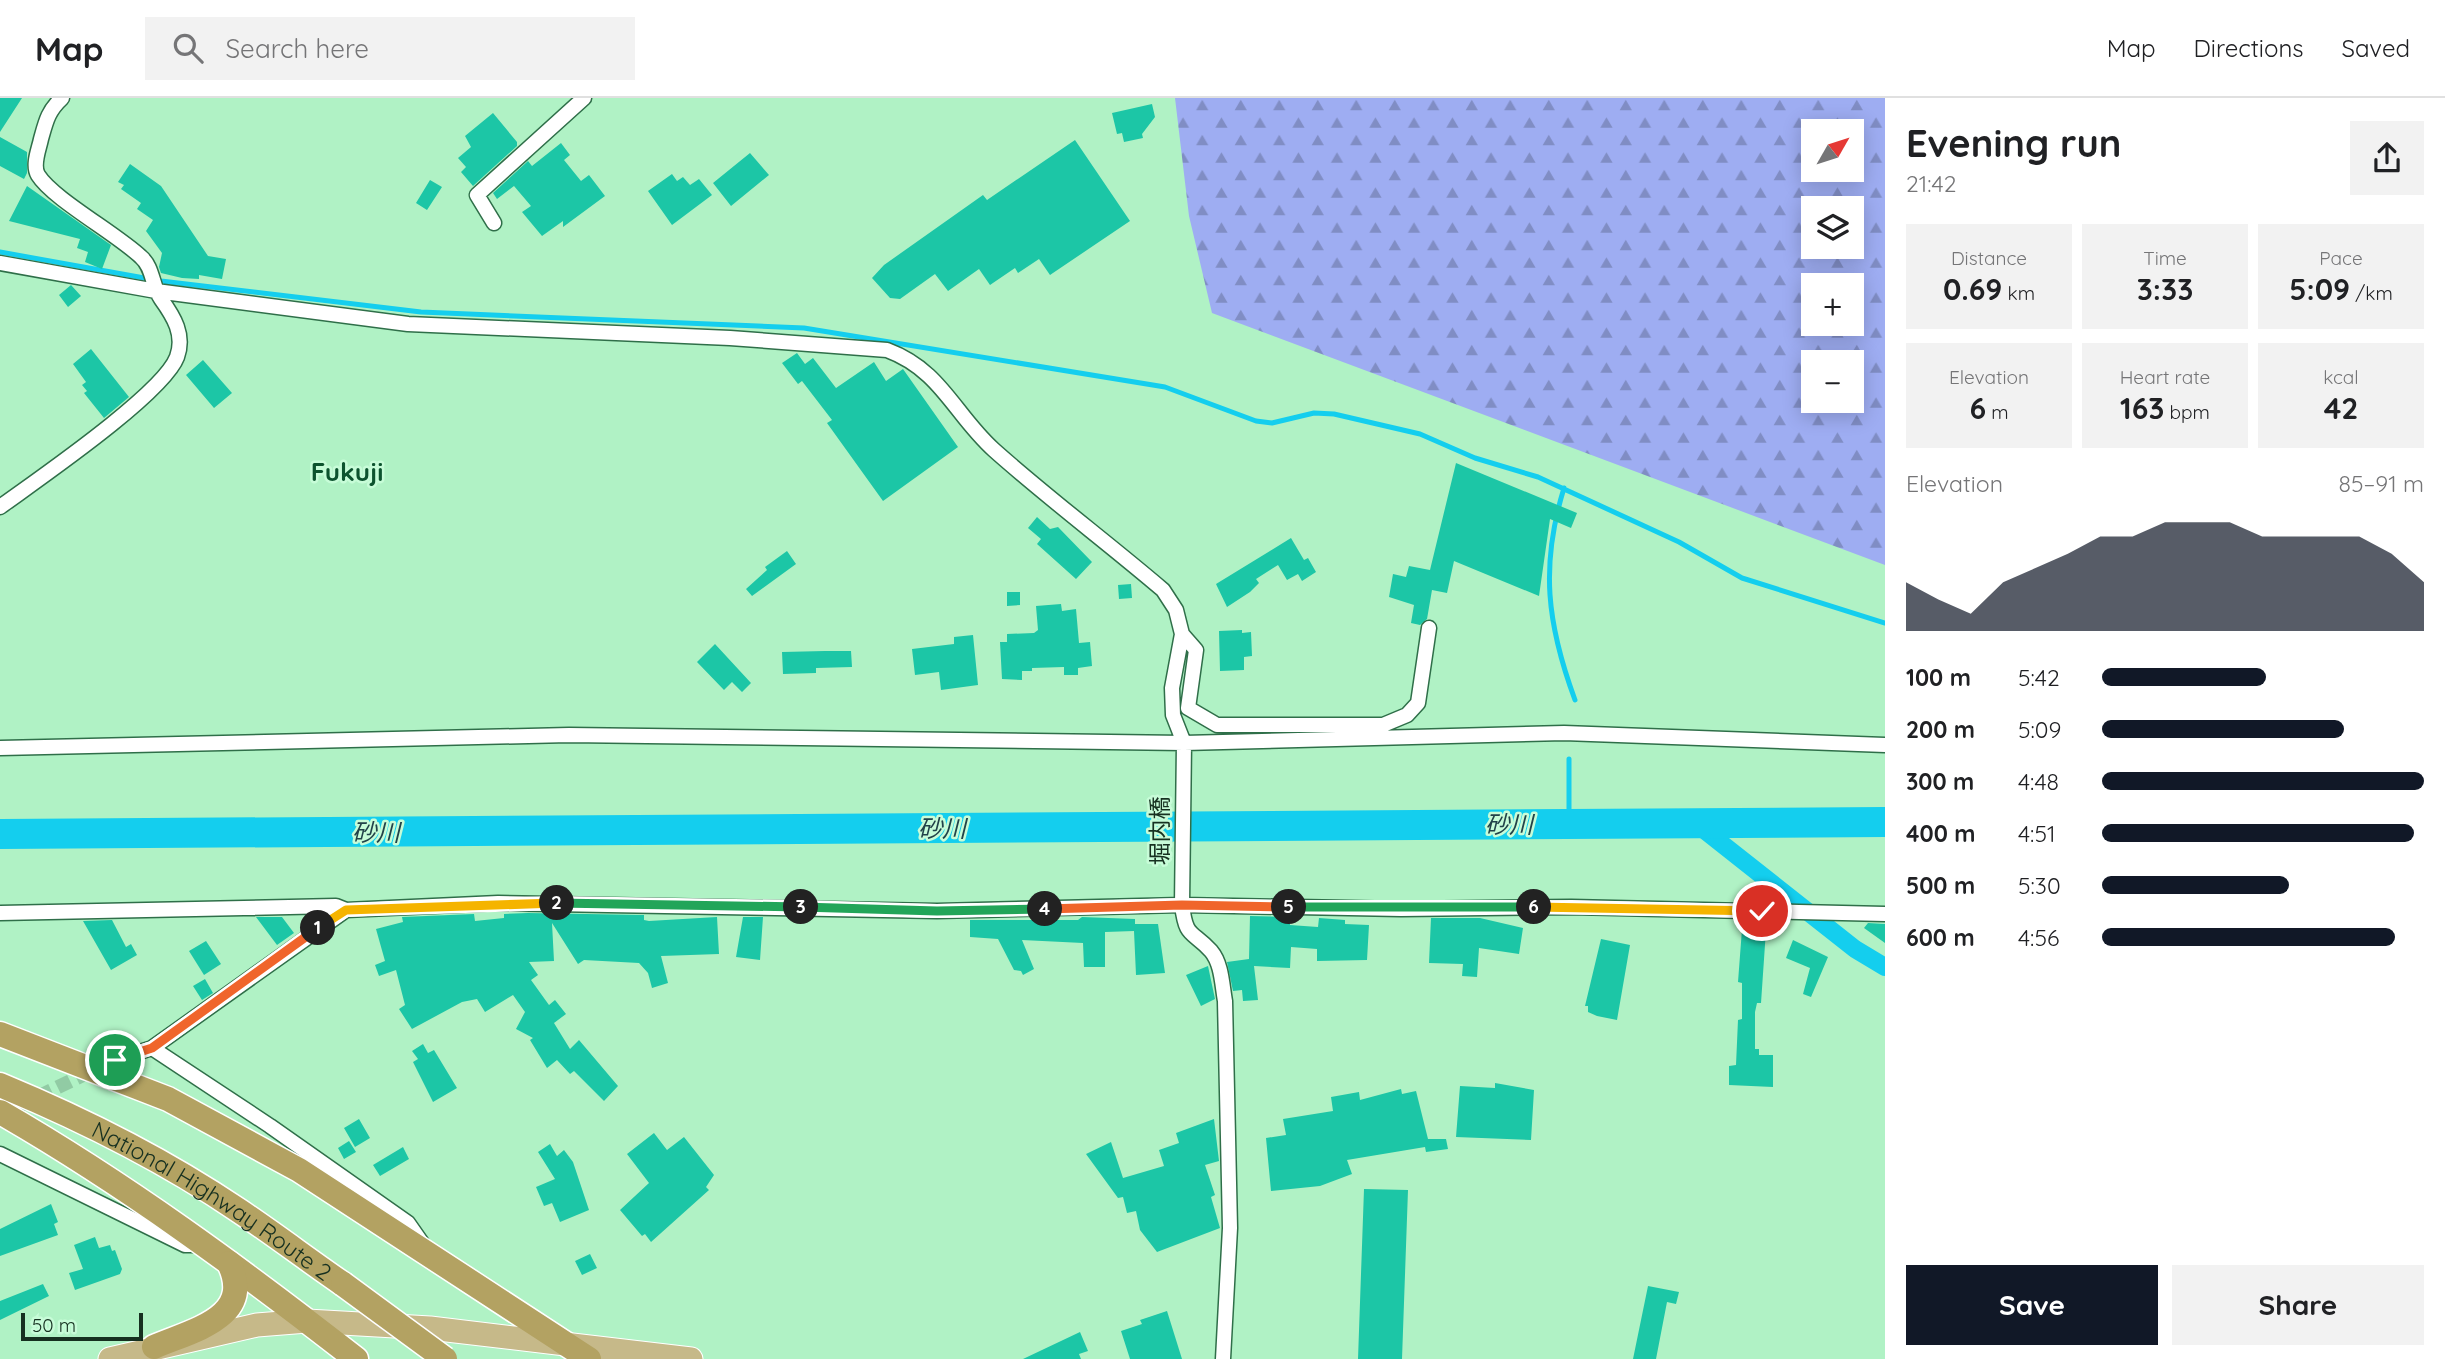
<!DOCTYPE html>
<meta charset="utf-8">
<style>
:root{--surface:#fff;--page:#f2f2f2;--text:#202124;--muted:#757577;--line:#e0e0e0;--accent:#111827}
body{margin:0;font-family:Quicksand,"Noto Sans JP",sans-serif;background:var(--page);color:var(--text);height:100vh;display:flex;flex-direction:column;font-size:26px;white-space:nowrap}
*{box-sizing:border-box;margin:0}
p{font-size:23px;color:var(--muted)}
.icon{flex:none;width:38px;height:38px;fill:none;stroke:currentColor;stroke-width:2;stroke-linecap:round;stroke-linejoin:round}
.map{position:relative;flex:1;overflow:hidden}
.drawer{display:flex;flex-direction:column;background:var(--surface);width:560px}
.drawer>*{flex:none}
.needle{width:46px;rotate:51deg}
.fabs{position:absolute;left:1801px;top:21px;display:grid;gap:14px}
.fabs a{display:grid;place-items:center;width:63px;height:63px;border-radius:0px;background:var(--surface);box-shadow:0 4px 18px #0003;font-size:35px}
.scale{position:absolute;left:21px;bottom:18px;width:122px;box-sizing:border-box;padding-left:7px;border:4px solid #163020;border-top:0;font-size:19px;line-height:24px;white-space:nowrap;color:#163020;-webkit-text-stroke:5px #c7fcd8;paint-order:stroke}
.pin{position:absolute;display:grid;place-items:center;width:60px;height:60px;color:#fff;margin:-30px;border:4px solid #fff;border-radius:50%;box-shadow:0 2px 7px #0007}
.km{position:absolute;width:35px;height:35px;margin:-18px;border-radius:50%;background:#222;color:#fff;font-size:19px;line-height:35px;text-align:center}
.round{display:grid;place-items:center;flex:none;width:74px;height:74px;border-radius:0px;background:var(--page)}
.head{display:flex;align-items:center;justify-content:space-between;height:119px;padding:0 21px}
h1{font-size:38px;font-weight:700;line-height:52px}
.figures{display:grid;grid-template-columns:repeat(3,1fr);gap:10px;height:119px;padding:7px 21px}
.figures div{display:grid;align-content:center;border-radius:0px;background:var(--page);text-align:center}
.figures b{font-size:30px;font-weight:700}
.figures small{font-size:19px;font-weight:400}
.figures p{font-size:19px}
.chart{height:196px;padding:14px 21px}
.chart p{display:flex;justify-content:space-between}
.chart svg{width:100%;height:126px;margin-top:7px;fill:var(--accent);opacity:.7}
.button{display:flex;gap:14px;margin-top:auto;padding:14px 21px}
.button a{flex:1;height:80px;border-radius:0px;background:var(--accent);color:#fff;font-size:28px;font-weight:700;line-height:80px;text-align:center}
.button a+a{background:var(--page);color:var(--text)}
ul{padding:0 21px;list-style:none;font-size:23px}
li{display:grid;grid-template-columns:112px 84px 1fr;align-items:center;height:52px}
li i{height:18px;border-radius:9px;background:var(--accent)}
header{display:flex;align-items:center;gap:42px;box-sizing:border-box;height:98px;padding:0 35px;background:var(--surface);border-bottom:2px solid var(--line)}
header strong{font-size:33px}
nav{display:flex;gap:38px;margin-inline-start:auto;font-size:24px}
.search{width:490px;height:63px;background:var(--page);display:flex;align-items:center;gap:18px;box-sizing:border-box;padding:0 24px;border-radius:0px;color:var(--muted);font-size:26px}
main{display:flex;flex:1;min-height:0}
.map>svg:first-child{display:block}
.forest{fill:url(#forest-firs);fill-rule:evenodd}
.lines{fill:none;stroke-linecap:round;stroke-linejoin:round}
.stream{stroke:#14ceee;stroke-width:5}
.canal{stroke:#14ceee;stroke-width:18}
.river{stroke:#14ceee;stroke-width:30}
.building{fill:#1cc6a6}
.minor-tunnel{stroke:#91cba4;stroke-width:14;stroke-dasharray:14 7;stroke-linecap:butt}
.minor-casing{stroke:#2f6f49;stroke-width:17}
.primary-casing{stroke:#fff;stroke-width:25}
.trunk-casing{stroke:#fff;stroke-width:27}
.minor{stroke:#fff;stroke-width:14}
.primary{stroke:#c6b989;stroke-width:23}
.trunk{stroke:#b3a262;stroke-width:24}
.trunk-bridge-casing{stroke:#fff;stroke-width:27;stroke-linecap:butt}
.trunk-bridge{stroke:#b3a262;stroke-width:24}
.split-1-casing{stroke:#fff;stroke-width:14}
.split-2-casing{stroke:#fff;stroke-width:14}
.split-3-casing{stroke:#fff;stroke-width:14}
.split-4-casing{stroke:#fff;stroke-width:14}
.split-5-casing{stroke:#fff;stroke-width:14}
.split-6-casing{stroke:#fff;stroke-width:14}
.split-7-casing{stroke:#fff;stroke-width:14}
.split-1{stroke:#f0652b;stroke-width:9}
.split-2{stroke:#f5b400;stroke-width:9}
.split-3{stroke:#22a559;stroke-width:9}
.split-4{stroke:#22a559;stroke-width:9}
.split-5{stroke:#f0652b;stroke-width:9}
.split-6{stroke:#22a559;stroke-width:9}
.split-7{stroke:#f5b400;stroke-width:9}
.labels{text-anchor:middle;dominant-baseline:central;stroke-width:5;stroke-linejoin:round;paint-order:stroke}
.street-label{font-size:23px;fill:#163020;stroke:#c7fcd8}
.water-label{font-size:24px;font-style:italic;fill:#214249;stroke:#c7fcd8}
.quarter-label{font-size:26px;font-weight:bold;fill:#0c532e;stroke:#c7fcd8}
</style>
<header>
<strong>Map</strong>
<div class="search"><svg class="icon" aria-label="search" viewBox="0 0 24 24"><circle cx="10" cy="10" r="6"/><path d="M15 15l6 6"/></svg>Search here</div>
<nav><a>Map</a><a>Directions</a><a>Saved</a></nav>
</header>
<main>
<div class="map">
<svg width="1885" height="1261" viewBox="0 0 1885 1261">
<defs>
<pattern id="forest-firs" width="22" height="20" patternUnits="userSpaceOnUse" patternTransform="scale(1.75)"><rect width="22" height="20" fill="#9eadf2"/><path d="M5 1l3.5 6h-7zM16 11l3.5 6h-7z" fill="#808dc4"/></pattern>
</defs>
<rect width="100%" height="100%" fill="#b0f2c5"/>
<!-- forest -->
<path class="forest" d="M1175,0H1885V467L1212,215L1189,118ZM1813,33H1852V72H1813ZM1813,110H1852V149H1813ZM1813,187H1852V226H1813ZM1813,264H1852V303H1813Z"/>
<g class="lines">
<!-- stream -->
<path class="stream" d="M0,154L161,183L421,214L804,230L1165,289L1256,323L1272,325L1314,315L1334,316L1420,336L1475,360L1538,379L1679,444L1742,480L1885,525
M1564,390C1540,468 1547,526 1575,602
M1569,726V661"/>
<!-- canal -->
<path class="canal" d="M1698,727L1855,851L1885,869"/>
<!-- river -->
<path class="river" d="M0,736L1885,724"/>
</g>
<!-- building -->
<path class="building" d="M0,0H22L0,34Z
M1152,6L1155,19L1142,36L1143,40L1124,44L1122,35L1117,36L1112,15Z
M493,15L517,44V48L473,88L461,74L466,69L458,60L471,49L465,38Z
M0,39L27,54V75L24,81L0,68Z
M1075,42L1130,123L1050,177L1039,161L1018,175L1015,170L990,187L979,171L948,193L935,176L900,201L890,200L872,180L884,167L983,97L987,102Z
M561,45L570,57L564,62L581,83L589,77L605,98L563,129V123L542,138L522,114L531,108L514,88L497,101L493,95L528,63L532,68Z
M750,55L769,77L731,108L713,85Z
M130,66L161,88L208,158L226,161L222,181L199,177V181L182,180L161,175L159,169L162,155L146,133L153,122L137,111L141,105L121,91L124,87L118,84Z
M672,76L677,83L683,79L690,87L699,81L712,97L672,127L648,93Z
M430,82L442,89L427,112L416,105Z
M27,88L111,147L102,171L85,164L88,154L77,150L80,141L9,123Z
M71,187L81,198L68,209L59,197Z
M91,251L129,299L104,320L84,295L87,293L82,287L86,284L73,266Z
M797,255L805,266L813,260L836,290L874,264L886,283L903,271L958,349L883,403L827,325L832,322L802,283L798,286L782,265Z
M203,262L232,295L214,310L186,277Z
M1456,365L1577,415L1571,430L1550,421L1539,498L1454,463L1447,495L1432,492L1427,521L1420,527L1411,525L1414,507L1389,499L1393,476L1406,479L1409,468L1430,472Z
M1037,419L1050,431L1058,429L1092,464L1076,481L1037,446L1041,441L1028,430Z
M1291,440L1304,462L1308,460L1316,474L1302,483L1298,476L1287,482L1278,467L1256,481L1259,485L1250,494L1227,509L1216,486Z
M787,453L796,466L752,498L746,491L767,472L765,469Z
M1131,486L1132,500L1119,501L1118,487Z
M1007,494H1020V507L1007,508Z
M1061,506L1062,513L1076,511L1079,545L1090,544L1092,568L1078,570V577H1064V569L1032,570V573H1022V582L1002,581L1000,544H1007V536L1034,535L1038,532L1036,508Z
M1242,532V535L1251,534L1252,558L1244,559V572L1220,573L1219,533Z
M973,537L978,587L941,592L939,574L915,577L912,551L954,546V539Z
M715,546L751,585L742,594L732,584L724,592L697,564Z
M825,553H851L852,569L816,570V575L783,576L782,554Z
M528,815L644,817V822L649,823L717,819L719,856L661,858L668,885L652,890L648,875L639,865L584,862L578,866L552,825L554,863L529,864L538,877L531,882L549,907L555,902L566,916L554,925L570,951L579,942L618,988L604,1003L574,973L570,976L557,962L547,970L530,942L533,940L516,931L525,914L513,897L485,914L477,901L462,904L412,931L399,911L405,907L396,872L379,878L375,867L385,863L376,831L403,824L402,819L474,816L475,823L504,820V816Z
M1250,818L1290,819V827L1318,829L1319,820L1345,822V826L1369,827L1367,862L1317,863V851L1291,849L1290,870L1254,868L1258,902L1243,903L1242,892L1233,893L1227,864L1249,861Z
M256,819H282L294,835L277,847Z
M743,819H763L760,862L736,859Z
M1082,819L1135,821V826H1158L1165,875L1136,877L1134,833L1105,834V869H1084L1083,845L1022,842L1034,871L1023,877L1021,873L1014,872L998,841L970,839V822H1078Z
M1431,820H1480L1523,830L1519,856L1479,850L1477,879L1462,878L1463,866L1429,865Z
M112,822L126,849L131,846L137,857L111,872L83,823Z
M1868,825L1885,826V845L1864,830Z
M1742,831L1766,832L1761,905H1757L1755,914V951H1759V957H1773V989L1729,987V968L1736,967L1738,922L1742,921V885L1738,884Z
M1601,841L1630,847L1617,922L1597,918L1588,914V908H1585Z
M1793,842L1828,859L1811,899L1803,896L1810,870L1786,860Z
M206,843L221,866L204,877L189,853Z
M1208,868L1215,901L1201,908L1186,877Z
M205,881L213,895L202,902L193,888Z
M423,946L428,955L434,952L457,990L433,1004L413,964L418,961L412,953Z
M1495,985L1534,992L1531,1042L1456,1039L1460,988L1495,990Z
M1401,991L1402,996L1416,993L1428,1041H1446L1448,1051L1426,1054L1425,1049L1347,1062L1352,1076L1320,1088L1271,1093L1266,1040L1286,1037L1283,1021L1333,1013L1331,999L1359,994L1360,1002Z
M359,1021L370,1040L355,1049L344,1030Z
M1214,1021L1219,1063L1205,1067L1215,1097L1211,1099L1220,1130L1157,1154L1140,1132L1136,1113L1127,1115L1123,1099L1118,1100L1086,1056L1111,1044L1123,1080L1164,1068L1159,1052L1179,1045L1176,1035Z
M654,1035L667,1052L684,1039L714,1077L706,1089L709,1092L651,1144L645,1136L642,1138L620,1112L649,1085L627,1056Z
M349,1043L356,1054L344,1061L338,1050Z
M550,1046L557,1058L564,1052L573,1064L589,1112L560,1124L552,1105L544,1108L536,1089L555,1081L538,1054Z
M403,1049L409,1061L380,1078L373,1067Z
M1364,1091L1408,1092L1402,1261H1358Z
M51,1106L58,1124L54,1126L58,1137L0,1158V1131Z
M95,1139L99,1150L110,1147L112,1153L115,1152L122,1171L120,1176L75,1192L69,1175L83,1171L74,1147Z
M590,1156L597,1170L582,1177L575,1163Z
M43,1186L49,1198L0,1222V1203Z
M1648,1188L1679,1194L1676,1206L1667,1204L1656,1261H1633Z
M1167,1213L1182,1261H1130L1121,1233L1142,1226L1140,1222Z
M1080,1234L1088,1253L1079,1256L1081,1261H1023Z"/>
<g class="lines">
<!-- minor-tunnel -->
<path class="minor-tunnel" d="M1,1017L93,972"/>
<!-- minor casing -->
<g class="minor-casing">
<path id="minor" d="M494,125L477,97L584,0
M0,165L156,193L408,226L730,240L887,252C941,272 954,316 994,352C1049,401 1108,445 1163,492L1176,512L1182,536L1172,590L1173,617L1184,645L1182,807C1186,841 1192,832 1211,853C1222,866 1222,887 1225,903L1230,1130L1223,1261
M0,409C37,382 163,296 177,259C185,237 174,219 161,201C152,188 153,169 141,159C117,136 53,101 38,77C32,67 39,51 41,41C46,23 48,13 62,0
M1182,536L1196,552L1188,610L1217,627H1383L1407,617L1418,605L1429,530
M0,650L569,637L1184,645L1564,635L1885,647
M0,815L336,808L346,812
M152,950L270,1028L408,1125L422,1145
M115,962L152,950L346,812L498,805L937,813L1182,807L1401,811L1571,809L1885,816
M0,1056L185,1147H199"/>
</g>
<!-- primary casing -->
<g class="primary-casing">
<path id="primary" d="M110,1261L257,1227L307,1223L430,1230L691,1261"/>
</g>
<!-- trunk casing -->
<g class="trunk-casing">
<g id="trunk">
<path d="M0,936L168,1001L299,1072L589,1261"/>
<path id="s1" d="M0,987C82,1021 164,1062 238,1112C274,1136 308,1162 343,1186"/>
<path d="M0,1014C125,1086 242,1172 356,1261"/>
<path d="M154,1249C193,1232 255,1220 229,1165"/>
</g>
</g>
<!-- minor -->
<use href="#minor" class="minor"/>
<!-- primary -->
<use href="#primary" class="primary"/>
<!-- trunk -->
<use href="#trunk" class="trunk"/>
<!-- trunk-bridge casing -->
<g class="trunk-bridge-casing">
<path id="trunk-bridge" d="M343,1186L445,1261"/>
</g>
<!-- trunk-bridge -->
<use href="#trunk-bridge" class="trunk-bridge"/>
</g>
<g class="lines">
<!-- split-1 casing -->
<g class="split-1-casing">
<path id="split-1" d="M115,962L152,950L318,830"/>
</g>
<!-- split-2 casing -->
<g class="split-2-casing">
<path id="split-2" d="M318,830L346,812L557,805"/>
</g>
<!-- split-3 casing -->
<g class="split-3-casing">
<path id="split-3" d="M557,805L801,809"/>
</g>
<!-- split-4 casing -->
<g class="split-4-casing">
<path id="split-4" d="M801,809L937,813L1045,811"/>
</g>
<!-- split-5 casing -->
<g class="split-5-casing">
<path id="split-5" d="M1045,811L1182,807L1289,809"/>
</g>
<!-- split-6 casing -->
<g class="split-6-casing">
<path id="split-6" d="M1289,809H1534"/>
</g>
<!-- split-7 casing -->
<g class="split-7-casing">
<path id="split-7" d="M1534,809L1762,813"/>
</g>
<!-- split-1 -->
<use href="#split-1" class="split-1"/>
<!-- split-2 -->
<use href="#split-2" class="split-2"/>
<!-- split-3 -->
<use href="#split-3" class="split-3"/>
<!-- split-4 -->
<use href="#split-4" class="split-4"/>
<!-- split-5 -->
<use href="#split-5" class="split-5"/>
<!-- split-6 -->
<use href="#split-6" class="split-6"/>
<!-- split-7 -->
<use href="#split-7" class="split-7"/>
</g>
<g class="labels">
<!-- street labels -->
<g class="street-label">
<text transform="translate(1159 733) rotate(-90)">堀内橋</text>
<text stroke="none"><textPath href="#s1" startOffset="242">National Highway Route 2</textPath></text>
</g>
<!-- water labels -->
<g class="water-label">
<text x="1509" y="726">砂川</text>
<text x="942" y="730">砂川</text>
<text x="376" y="734">砂川</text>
</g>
<!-- quarter labels -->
<g class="quarter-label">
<text x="347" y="373">Fukuji</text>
</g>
</g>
</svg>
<div class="fabs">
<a><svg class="needle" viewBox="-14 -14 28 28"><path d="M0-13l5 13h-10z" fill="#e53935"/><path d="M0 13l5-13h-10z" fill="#757577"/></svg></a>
<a><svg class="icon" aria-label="layers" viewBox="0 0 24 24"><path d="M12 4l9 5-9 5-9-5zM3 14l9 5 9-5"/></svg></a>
<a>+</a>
<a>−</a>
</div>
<div class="scale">50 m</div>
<div class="pin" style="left:115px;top:962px;background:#1e9e55"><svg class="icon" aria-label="arrive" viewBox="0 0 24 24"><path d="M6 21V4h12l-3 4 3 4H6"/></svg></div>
<div class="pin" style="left:1762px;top:813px;background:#d93025"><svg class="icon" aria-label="check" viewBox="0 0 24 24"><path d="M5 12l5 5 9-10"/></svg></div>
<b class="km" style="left:318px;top:830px">1</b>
<b class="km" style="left:557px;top:805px">2</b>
<b class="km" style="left:801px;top:809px">3</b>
<b class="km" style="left:1045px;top:811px">4</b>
<b class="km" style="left:1289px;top:809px">5</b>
<b class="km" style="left:1534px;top:809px">6</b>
</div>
<section class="drawer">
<div class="head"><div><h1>Evening run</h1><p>21:42</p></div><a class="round"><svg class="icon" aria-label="share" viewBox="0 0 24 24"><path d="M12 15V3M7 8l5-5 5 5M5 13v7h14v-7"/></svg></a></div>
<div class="figures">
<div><p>Distance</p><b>0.69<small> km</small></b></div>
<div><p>Time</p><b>3:33</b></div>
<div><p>Pace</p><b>5:09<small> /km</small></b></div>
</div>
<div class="figures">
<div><p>Elevation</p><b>6<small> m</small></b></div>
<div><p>Heart rate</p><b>163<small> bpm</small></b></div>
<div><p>kcal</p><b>42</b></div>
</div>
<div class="chart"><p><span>Elevation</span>85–91 m</p>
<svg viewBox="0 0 160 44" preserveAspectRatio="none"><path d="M0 44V27L10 33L20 38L30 27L40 22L50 17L60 11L70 11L80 6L90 6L100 6L110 11L120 11L130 11L140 11L150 17L160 27V44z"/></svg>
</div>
<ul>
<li><b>100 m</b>5:42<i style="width:51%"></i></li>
<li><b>200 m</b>5:09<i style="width:75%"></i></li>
<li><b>300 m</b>4:48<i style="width:100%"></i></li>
<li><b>400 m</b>4:51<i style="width:97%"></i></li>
<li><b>500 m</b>5:30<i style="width:58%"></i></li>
<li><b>600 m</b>4:56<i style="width:91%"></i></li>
</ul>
<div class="button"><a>Save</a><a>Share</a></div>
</section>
</main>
